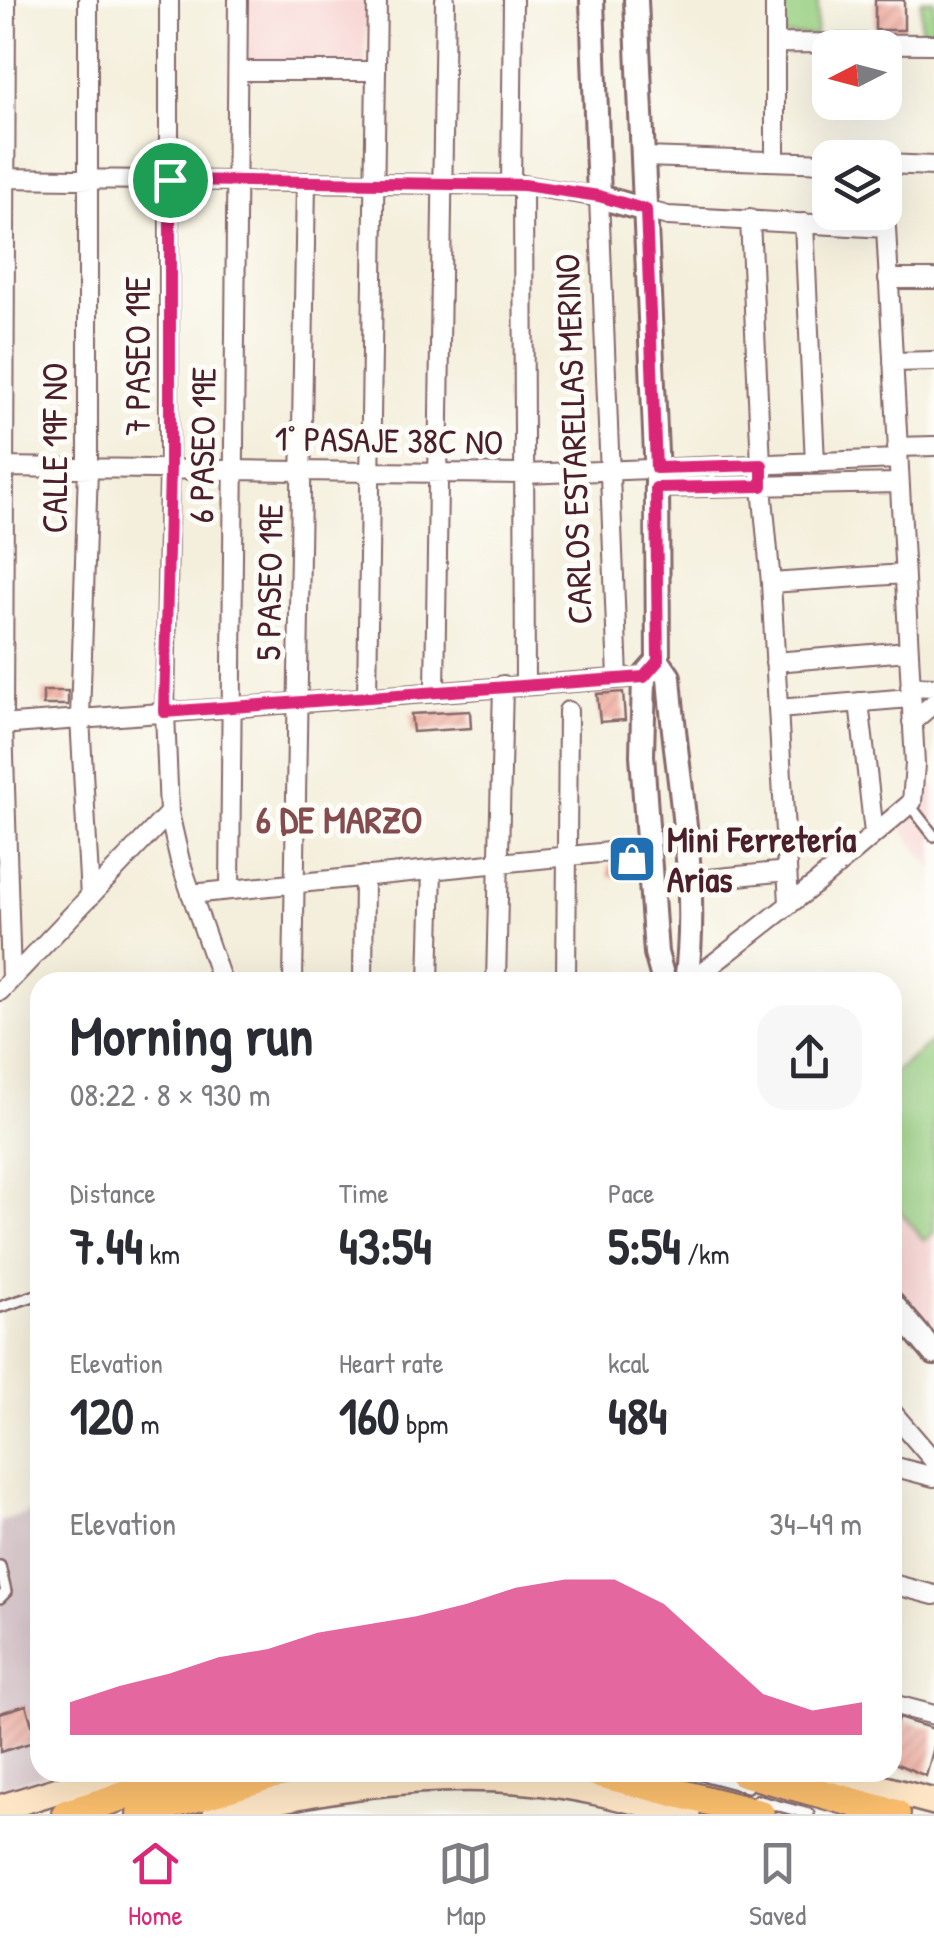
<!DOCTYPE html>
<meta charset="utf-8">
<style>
:root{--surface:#fff;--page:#f7f7f7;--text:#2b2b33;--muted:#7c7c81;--line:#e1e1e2;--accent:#db2777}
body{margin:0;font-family:"Patrick Hand",sans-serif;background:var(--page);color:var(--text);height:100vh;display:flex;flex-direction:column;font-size:38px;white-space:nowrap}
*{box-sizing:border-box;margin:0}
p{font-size:32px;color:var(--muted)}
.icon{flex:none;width:55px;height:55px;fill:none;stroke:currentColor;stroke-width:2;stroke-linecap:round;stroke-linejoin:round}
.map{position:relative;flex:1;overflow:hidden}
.details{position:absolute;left:30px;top:972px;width:872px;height:810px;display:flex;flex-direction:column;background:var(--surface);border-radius:30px;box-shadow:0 10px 40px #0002}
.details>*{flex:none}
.needle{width:65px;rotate:264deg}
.controls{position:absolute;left:812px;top:30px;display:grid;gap:20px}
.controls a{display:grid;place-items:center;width:90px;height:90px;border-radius:20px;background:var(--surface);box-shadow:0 10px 40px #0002;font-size:50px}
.pin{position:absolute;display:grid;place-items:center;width:85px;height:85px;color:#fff;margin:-42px;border:5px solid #fff;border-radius:50%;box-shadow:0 2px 10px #0007}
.round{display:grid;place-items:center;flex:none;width:105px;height:105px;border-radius:30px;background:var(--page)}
.headline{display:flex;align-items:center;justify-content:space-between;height:170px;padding:0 40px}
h1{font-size:55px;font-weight:700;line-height:75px}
.stats{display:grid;grid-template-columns:repeat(3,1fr);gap:15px;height:170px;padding:10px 40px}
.stats div{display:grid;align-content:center}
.stats b{font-size:50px;font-weight:700}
.stats small{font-size:28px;font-weight:400}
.stats p{font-size:28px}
.chart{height:280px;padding:20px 40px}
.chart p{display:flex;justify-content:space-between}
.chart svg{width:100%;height:180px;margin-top:10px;fill:var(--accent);opacity:.7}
.tabs{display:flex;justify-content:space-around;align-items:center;height:140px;border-top:2px solid var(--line);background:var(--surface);font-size:28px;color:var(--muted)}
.tabs a{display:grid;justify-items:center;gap:5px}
.tabs .selected{color:var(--accent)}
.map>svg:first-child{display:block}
.built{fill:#f7d0cf}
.industrial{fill:#d2bec5}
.green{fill:#99d082;stroke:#727856;stroke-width:2.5}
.building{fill:url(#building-hatch)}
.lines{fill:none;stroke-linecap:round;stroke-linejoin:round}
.service-casing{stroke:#866869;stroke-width:14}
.minor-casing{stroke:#866869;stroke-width:22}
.tertiary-casing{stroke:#866869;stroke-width:28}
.secondary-casing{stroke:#866869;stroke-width:30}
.primary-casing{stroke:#866869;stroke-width:32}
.service{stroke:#fff;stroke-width:9}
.minor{stroke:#fff;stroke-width:18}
.tertiary{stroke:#fff;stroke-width:22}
.secondary{stroke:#fde5c5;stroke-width:25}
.primary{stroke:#fabe6d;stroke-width:28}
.route-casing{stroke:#fff;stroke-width:20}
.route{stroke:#db2777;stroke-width:12}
.labels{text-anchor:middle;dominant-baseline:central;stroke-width:10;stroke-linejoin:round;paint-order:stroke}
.street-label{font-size:35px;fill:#4a1f2b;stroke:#fdfcf7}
.poi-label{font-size:35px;font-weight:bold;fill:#4a1f2b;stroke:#fdfcf7;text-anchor:start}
.neighbourhood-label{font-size:38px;font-weight:bold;fill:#844c4f;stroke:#fdfcf7}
</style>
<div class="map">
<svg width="934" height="1814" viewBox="0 0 934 1814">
<defs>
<pattern id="building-hatch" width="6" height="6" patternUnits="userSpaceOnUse" patternTransform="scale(2.5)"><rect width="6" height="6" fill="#f0a092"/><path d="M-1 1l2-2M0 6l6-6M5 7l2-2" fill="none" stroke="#c48277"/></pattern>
</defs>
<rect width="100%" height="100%" fill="#fdfcf7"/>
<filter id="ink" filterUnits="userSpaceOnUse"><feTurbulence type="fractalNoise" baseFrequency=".01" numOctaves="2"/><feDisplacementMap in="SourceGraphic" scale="20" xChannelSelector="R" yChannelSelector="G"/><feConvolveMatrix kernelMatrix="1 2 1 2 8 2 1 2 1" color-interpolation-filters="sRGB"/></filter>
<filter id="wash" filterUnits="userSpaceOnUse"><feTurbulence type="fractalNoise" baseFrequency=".0048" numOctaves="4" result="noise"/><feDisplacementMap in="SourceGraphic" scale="40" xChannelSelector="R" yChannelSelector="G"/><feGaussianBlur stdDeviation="2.25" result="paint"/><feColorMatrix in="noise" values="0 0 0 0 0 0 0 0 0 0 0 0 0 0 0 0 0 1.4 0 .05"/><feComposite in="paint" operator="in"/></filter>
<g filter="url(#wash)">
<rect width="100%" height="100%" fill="#f4efdc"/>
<!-- built -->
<path class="built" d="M248,0H366L365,65L247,64Z
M934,787V869L893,819Z
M934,1040V1340L893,1289V1073Z"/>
<!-- industrial -->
<path class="industrial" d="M40,1509V1772L51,1773L0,1788V1522Z"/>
<!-- green -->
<path class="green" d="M782,0H818L816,36H781Z
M921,0H934V40H921Z
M934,1040V1233L924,1241L893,1202L892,1074Z"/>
<g id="blocks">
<!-- building -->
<path class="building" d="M875,0H904V30H875Z
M43,691H68V705H43Z
M623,692L625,720L600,722L597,694Z
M470,711L471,728L413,732L411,714Z
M635,862V874L609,877L608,865Z
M26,1705L37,1741L0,1752V1713Z
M898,1718L934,1729V1747L926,1776L892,1762V1737Z"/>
</g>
</g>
<g filter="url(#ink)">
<use href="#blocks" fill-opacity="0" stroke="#866869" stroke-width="2.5"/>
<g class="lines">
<!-- service casing -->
<g class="service-casing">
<path id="service" d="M909,804L934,836
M0,1307L40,1294
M0,1566L6,1592L0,1598
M691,1772L747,1787
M757,1800L809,1814"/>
</g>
<!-- minor casing -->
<g class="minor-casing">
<path id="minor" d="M6,0L3,724L11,978
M88,0V468L80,718L90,897
M169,0V469L165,712L169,813L180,861L222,982
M775,43L934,44
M238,71H376
M644,157L830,163
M775,161V0
M885,164L934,166
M0,178L523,185L599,197L618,678
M511,185L513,0
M523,185L525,684
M646,210L668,216L886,228L915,764L912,802L818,882L690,982
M750,219L762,487L771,583L789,903
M804,223L815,463
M888,279H934
M893,362L934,361
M897,447L934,446
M0,467L524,474L897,459
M657,488L899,483
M771,583L904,574
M775,662L908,651
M910,686L934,687
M435,691L445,0
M367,696L377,0
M859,702L874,833
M778,709L910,698
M912,722L934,703
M0,725L628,678
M689,881L787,871
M230,890L238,0
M191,894L649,848
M293,982L306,182
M363,982L364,876
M429,982L432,870
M496,982L503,685
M566,982L568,711
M0,991L169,813
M892,1412L934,1461
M892,1466L934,1477
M892,1584L934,1595
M892,1704L934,1715"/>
</g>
<!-- tertiary casing -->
<g class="tertiary-casing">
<path id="tertiary" d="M592,0L599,197L646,210
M636,0L657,476L658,661L669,677C676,777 700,882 686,982
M658,661L644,677L642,755L656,953L664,982
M892,1304L934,1353"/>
</g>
<!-- secondary casing -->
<g class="secondary-casing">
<path id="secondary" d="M821,1772L934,1802
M0,1808L117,1772
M216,1814C318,1789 422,1771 528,1781C582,1786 635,1801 687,1814"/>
</g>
<!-- primary casing -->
<g class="primary-casing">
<path id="primary" d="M595,1772L760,1814
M743,1772L896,1814
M66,1814L200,1772
M141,1814L280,1772"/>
</g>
<!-- service -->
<use href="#service" class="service"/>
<!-- minor -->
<use href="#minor" class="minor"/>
<!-- tertiary -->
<use href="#tertiary" class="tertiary"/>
<!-- secondary -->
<use href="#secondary" class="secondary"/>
<!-- primary -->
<use href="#primary" class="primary"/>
</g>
</g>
<g class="lines" filter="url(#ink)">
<!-- route casing -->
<g class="route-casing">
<path id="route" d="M170,180L524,185L599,196L646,210L656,468L762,465V486L656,488L658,661L644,677L164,712L170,469Z"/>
</g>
<!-- route -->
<use href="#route" class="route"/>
</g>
<!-- icons -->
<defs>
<g id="shop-square" transform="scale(2.5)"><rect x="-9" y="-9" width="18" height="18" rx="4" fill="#1f6fb2" stroke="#fdfcf7"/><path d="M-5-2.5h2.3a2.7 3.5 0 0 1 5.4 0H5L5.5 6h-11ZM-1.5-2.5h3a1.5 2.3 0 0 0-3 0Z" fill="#fff"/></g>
</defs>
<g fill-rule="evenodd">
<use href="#shop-square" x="632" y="859"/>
</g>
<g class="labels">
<!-- street labels -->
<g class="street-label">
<text transform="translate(137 356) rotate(-90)">7 PASEO 19E</text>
<text transform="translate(573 439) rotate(-92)">CARLOS ESTARELLAS MERINO</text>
<text transform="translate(389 440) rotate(1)">1° PASAJE 38C NO</text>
<text transform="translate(202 445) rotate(-89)">6 PASEO 19E</text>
<text transform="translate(54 448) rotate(-90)">CALLE 19F NO</text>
<text transform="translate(269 582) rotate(-89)">5 PASEO 19E</text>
</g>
<!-- poi labels -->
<g class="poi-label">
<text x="667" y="839">Mini Ferretería<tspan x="667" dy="40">Arias</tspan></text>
</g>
<!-- neighbourhood labels -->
<g class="neighbourhood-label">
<text x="339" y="819">6 DE MARZO</text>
</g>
</g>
</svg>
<div class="controls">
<a><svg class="needle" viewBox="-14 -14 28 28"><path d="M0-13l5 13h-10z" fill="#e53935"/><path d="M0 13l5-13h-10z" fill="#7c7c81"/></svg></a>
<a><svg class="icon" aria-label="layers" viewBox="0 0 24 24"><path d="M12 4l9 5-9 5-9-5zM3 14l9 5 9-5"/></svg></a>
</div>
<div class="pin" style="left:170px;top:180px;background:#1e9e55"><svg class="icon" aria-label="arrive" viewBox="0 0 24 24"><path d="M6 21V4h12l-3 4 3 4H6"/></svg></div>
<section class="details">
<div class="headline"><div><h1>Morning run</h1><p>08:22 · 8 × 930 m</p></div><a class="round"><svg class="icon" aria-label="share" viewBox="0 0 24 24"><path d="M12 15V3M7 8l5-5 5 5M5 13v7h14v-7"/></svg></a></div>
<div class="stats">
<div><p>Distance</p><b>7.44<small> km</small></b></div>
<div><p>Time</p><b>43:54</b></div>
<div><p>Pace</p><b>5:54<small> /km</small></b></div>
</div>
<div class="stats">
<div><p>Elevation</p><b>120<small> m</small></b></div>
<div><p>Heart rate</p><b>160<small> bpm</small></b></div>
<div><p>kcal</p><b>484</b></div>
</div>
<div class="chart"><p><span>Elevation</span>34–49 m</p>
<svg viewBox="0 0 160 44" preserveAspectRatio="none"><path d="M0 44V36L10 32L20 29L30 25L40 23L50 19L60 17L70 15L80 12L90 8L100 6L110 6L120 12L130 23L140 34L150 38L160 36V44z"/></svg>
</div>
</section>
</div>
<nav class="tabs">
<a class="selected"><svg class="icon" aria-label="home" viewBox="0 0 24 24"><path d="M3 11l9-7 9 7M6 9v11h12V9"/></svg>Home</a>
<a><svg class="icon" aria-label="map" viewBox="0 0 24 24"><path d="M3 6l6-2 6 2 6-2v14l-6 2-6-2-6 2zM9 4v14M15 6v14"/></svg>Map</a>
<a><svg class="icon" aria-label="saved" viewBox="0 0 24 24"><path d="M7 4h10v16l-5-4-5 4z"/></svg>Saved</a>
</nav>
